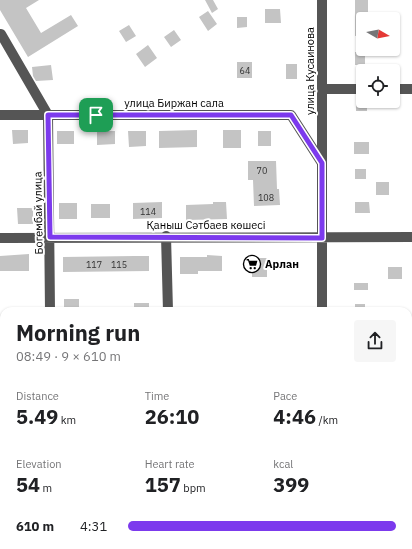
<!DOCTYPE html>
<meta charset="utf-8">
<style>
:root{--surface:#fff;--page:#f6f6f6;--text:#202124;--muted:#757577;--accent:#7c3aed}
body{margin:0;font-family:"IBM Plex Sans",sans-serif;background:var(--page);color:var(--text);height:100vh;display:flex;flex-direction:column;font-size:15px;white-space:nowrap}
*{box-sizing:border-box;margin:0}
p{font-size:13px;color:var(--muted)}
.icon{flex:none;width:22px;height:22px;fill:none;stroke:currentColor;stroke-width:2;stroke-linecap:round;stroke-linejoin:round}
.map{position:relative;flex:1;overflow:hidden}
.side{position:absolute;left:0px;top:307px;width:412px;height:242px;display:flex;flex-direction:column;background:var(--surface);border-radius:12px 12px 0 0;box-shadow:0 1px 3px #0004}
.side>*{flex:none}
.needle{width:26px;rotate:99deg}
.controls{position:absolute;left:356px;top:12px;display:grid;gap:8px}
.controls a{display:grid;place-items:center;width:44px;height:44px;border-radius:4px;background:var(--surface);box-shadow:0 1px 3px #0004;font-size:20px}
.pin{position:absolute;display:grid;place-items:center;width:34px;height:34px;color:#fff;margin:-17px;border-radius:8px;box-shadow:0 2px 6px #0006}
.round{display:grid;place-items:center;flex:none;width:42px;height:42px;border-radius:4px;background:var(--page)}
.headline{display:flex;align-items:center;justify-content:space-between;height:68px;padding:0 16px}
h1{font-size:22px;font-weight:700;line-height:30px}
.metrics{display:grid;grid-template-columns:repeat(3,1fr);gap:6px;height:68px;padding:4px 16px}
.metrics div{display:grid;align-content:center}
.metrics b{font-size:20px;font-weight:700}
.metrics small{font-size:11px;font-weight:400}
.metrics p{font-size:11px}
ul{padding:0 16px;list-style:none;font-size:13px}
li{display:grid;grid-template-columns:64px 48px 1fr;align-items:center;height:30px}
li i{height:10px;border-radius:5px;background:var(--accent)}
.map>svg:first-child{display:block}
.building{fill:#c4c4c4}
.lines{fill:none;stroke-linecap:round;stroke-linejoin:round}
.minor{stroke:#555;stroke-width:10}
.route-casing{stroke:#fff;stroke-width:8}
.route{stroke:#7c3aed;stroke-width:5}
.labels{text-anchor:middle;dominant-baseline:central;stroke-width:4;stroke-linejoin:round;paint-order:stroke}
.number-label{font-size:9px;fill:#313131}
.street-label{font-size:11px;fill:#000;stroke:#fff}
.poi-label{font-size:11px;font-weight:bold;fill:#000;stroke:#fff;text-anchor:start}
</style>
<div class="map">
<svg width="412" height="549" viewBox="0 0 412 549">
<rect width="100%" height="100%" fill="#fff"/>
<!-- building -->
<path class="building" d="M0,0H39L26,8L41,33L71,15L78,26L28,57L0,10Z
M205,0H213L218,9L212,13Z
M355,0H368V13H363V35L355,36Z
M265,9H280L281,23H265Z
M208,11L217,24L208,31L199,17Z
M237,17H247V27L237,28Z
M129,25L136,36L126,42L119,31Z
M174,30L181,40L171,47L164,37Z
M148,45L157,58L145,67L136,54Z
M355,52H365V65H355Z
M237,62H252V78H237Z
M286,64H297V79H286Z
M51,65L53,80L36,81L33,76L32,67Z
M356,99L367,101V111H356Z
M12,130H28V143L13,144Z
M197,130V147L159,148V131Z
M223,130H241V148H223Z
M57,131H74V144H57Z
M97,131H115V144L97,145Z
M128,131H146V146L129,147Z
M258,131H271V146H258Z
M354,142H369V154H354Z
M248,161H276L277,189H279L280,205L254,206L253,180H248Z
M355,169H366V179H355Z
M376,182H389V195H376Z
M162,202V218L133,219V203Z
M213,202H226L227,219L186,220V205L213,204Z
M355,202H369L370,213H355Z
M59,203H77V219H59Z
M91,204H110V218H91Z
M17,208H33V224H18Z
M29,254V271H0V256Z
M207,255L222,256V271H198V274H180V257H207Z
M135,256H149V271L63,272V257Z
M252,258H267V277H252Z
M388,267H402V279H388Z
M354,283H368V290H354Z
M64,299H79V311H64Z
M134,303H149V311H134Z
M355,304H365V311H355Z"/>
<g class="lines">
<!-- minor -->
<path class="minor" d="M322,0V311
M1,34L48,115L50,311
M322,89H363
M393,89H412
M0,115H291L322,163
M166,236L168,311
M0,238L412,237
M408,327H412
M408,401H412
M408,474H412
M172,545V549
M326,545V549
M50,549V545"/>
</g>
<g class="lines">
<!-- route casing -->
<g class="route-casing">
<path id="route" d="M48,115H291L322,163V238L50,237Z"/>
</g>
<!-- route -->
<use href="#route" class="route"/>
</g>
<!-- icons -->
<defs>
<g id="supermarket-ring" transform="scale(0.9)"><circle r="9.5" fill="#fff" stroke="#000" stroke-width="1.5"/><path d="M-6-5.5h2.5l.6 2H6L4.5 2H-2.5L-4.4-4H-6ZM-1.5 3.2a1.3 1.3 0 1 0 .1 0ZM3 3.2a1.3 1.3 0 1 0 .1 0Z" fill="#000"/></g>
</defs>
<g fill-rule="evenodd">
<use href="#supermarket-ring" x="252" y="264"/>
</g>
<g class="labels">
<!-- number labels -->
<g class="number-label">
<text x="245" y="70">64</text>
<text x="262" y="170">70</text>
<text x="266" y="197">108</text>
<text x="148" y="211">114</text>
<text x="94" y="264">117</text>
<text x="119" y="264">115</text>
</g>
<!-- street labels -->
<g class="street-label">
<text transform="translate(310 71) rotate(-90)">улица Кусаинова</text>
<text x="174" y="103">улица Биржан сала</text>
<text transform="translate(38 213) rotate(-91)">Богембай улица</text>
<text x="206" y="225">Қаныш Сәтбаев көшесі</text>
</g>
<!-- poi labels -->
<g class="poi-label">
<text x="265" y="264">Арлан</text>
</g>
</g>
</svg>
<div class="controls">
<a><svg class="needle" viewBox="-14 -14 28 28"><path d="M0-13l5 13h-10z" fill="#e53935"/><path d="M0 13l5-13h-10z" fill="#757577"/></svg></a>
<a><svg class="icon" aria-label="locate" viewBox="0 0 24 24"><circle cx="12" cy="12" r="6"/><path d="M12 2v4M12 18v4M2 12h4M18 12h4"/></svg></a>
</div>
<div class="pin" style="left:96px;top:115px;background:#1e9e55"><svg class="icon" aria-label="arrive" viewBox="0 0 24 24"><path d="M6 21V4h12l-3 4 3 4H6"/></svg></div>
<section class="side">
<div class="headline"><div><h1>Morning run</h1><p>08:49 · 9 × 610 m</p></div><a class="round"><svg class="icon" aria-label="share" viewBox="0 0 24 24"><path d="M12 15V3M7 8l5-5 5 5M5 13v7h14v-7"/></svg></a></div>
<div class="metrics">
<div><p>Distance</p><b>5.49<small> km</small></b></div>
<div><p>Time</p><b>26:10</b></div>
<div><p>Pace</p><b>4:46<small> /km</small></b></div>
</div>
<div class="metrics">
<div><p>Elevation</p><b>54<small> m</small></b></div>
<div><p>Heart rate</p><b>157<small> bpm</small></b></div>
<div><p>kcal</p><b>399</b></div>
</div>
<ul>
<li><b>610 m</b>4:31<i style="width:100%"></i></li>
</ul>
</section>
</div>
